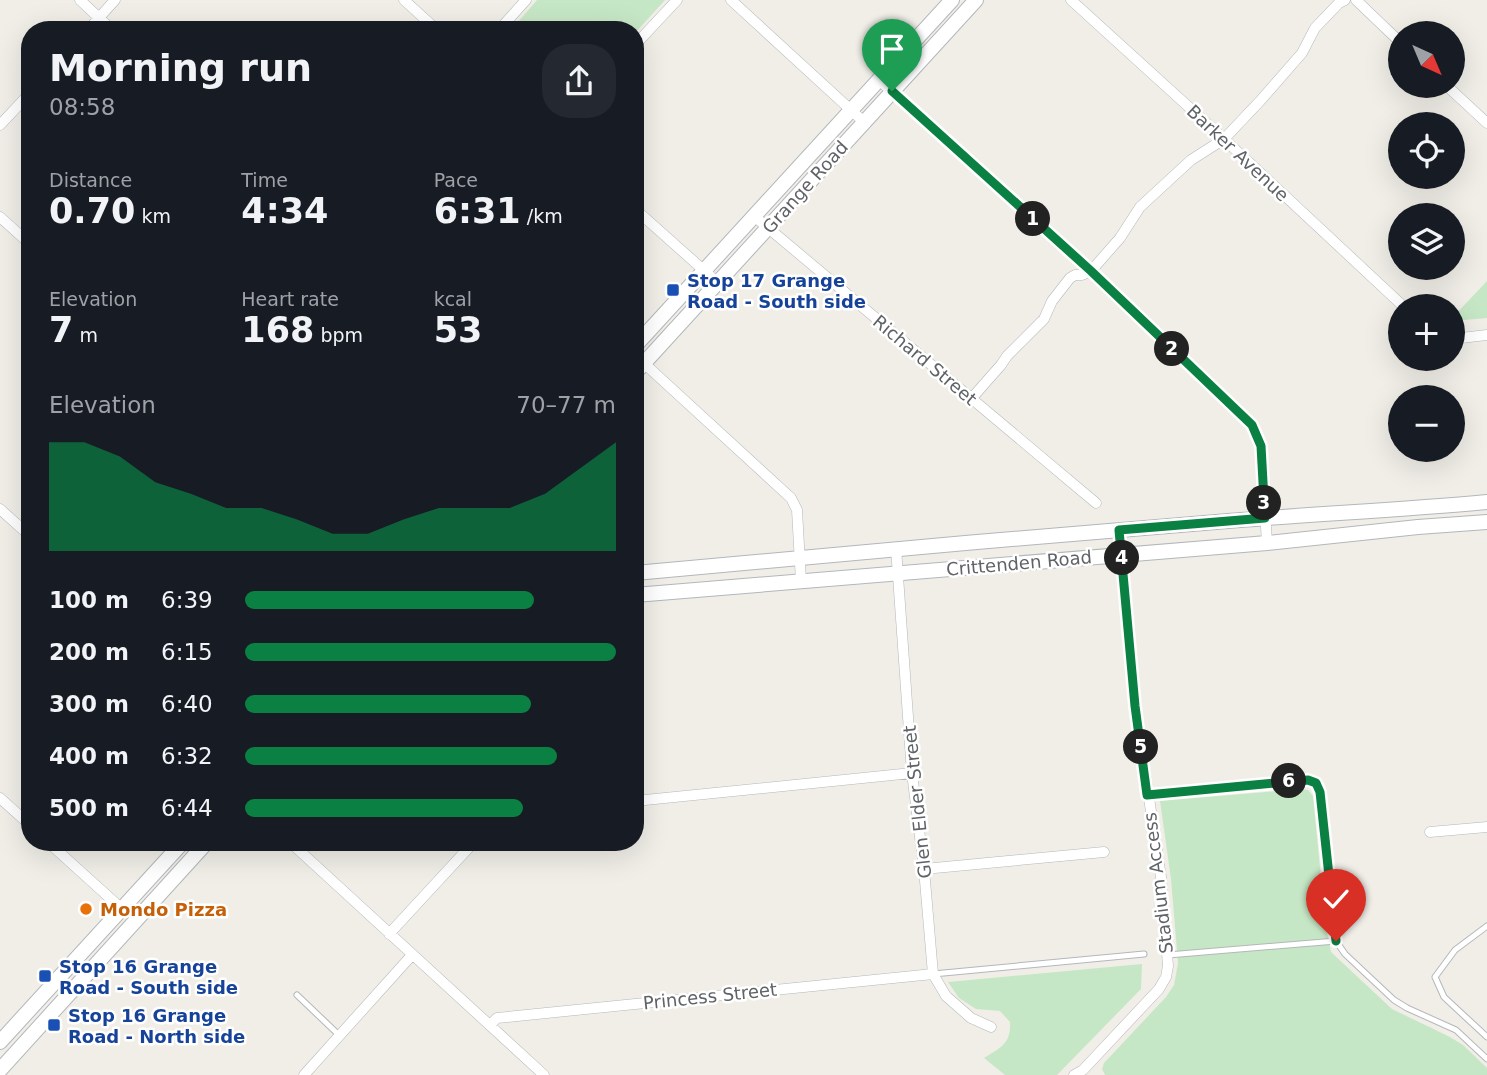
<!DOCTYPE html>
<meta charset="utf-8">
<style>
:root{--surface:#171b24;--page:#242831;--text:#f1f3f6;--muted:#9ea1a6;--accent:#0b8043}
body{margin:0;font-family:"DejaVu Sans",sans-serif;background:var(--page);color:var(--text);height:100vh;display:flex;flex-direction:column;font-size:26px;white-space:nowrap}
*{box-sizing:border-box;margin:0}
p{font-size:23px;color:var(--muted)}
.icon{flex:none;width:38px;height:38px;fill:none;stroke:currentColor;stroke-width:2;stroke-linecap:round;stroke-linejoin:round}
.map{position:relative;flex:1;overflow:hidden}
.panel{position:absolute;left:21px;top:21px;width:623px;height:830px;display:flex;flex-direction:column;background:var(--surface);border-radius:28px;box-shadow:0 7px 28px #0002}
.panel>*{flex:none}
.needle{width:46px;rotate:136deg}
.controls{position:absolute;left:1388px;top:21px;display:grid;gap:14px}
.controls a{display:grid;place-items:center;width:77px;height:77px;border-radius:50%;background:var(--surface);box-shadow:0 7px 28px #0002;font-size:35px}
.pin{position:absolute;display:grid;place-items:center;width:60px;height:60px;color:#fff;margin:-72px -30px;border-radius:50% 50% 50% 0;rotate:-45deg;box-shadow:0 0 7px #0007}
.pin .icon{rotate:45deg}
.km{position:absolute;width:35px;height:35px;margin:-18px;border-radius:50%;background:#222;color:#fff;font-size:19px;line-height:35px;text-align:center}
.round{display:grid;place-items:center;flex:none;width:74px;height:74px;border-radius:28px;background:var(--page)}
.head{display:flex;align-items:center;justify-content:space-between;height:119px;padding:0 28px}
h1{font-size:38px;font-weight:700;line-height:52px}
.metrics{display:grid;grid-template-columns:repeat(3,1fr);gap:10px;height:119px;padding:7px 28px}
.metrics div{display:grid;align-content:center}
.metrics b{font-size:35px;font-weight:700}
.metrics small{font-size:19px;font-weight:400}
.metrics p{font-size:19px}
.chart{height:196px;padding:14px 28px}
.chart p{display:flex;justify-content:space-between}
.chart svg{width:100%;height:126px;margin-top:7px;fill:var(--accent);opacity:.7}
ul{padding:0 28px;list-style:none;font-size:23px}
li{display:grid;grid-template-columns:112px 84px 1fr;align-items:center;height:52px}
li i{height:18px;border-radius:9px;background:var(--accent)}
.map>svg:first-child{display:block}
.green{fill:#c6e7c5}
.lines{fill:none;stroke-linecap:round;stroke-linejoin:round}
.lane-casing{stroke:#b4b7bb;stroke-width:7}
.street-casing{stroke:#b4b7bb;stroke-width:11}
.secondary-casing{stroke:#b3b7bb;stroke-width:16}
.lane{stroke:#fff;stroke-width:5}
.street{stroke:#fff;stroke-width:10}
.secondary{stroke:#fff;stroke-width:14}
.route-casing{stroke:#fff;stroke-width:14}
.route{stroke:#0b8043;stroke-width:9}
.transit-dot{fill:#1a4fb4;stroke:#fff;stroke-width:2.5}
.food-dot{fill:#e8710a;stroke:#fff;stroke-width:2.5}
.labels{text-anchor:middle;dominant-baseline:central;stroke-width:5;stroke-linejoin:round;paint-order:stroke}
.street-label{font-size:18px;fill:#5f6367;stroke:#fff}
.transit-label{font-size:18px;font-weight:bold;fill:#164399;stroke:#fff;text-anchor:start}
.food-label{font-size:18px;font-weight:bold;fill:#c56008;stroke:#fff;text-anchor:start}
</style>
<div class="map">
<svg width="1487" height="1075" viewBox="0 0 1487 1075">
<rect width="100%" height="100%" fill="#f0eee7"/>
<!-- green -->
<path class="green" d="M537,0H665L635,33V30H511Z
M1487,281V318L1453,321V317Z
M1302,789L1308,790L1313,796L1326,929L1331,952L1392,1009L1450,1037L1463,1045L1487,1068V1075H1105L1102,1069L1104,1063L1166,997L1174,985L1178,963L1171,879L1160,801Z
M1142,964L1141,989L1057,1075H1005L984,1058C1001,1047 1011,1044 1010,1022L1000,1011L976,1009L959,998L948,982Z"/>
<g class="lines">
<!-- lane casing -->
<g class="lane-casing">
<path id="lane" d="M1148,795L1308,780L1316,783L1320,792L1336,941L1345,954L1394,1000L1407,1008L1456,1030L1487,1059
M1487,926L1455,950L1435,977L1444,997L1487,1037
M1168,955L1336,941
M933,974L1144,954
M297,995L340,1036"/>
</g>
<!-- street casing -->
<g class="street-casing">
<path id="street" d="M80,0L112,30
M404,0L437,30
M731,0L864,122
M1071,0L1224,139L1403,306
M1356,0L1400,42
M88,30L115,0
M499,30L526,0
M635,45L677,0
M879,80L1091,271L1252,425L1261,446L1267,543
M1447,86L1487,123
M0,125L30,93
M635,209L718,283
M754,216L1096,503
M0,217L30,244
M1452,339L1487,335
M635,355L791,498L797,510L801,581
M971,399L1001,365L1007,356L1044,319L1052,301L1070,278L1075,275H1082L1091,271L1120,238L1140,207L1191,160L1224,139L1260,101L1302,53L1315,28L1339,3L1345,0
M0,509L30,536
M896,548L912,773L924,869L933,974L946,996L971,1018L991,1027
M0,798L30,825
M635,801L912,773
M1430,832L1487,827
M48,842L122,909
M290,842L544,1075
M924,869L1104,852
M389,934L474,842
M490,1025L497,1018L933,974
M304,1075L412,955
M1074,1075L1083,1070L1159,989L1166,977L1168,966L1161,877L1135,706L1119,530"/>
</g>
<!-- secondary casing -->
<g class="secondary-casing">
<path id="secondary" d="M635,346L952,0
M635,373L976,0
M635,573C833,554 1030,537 1228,521C1314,514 1401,510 1487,502
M635,595L1267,543L1418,527L1487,522
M0,1042L183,842
M0,1070L207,842"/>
</g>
<!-- lane -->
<use href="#lane" class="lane"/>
<!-- street -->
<use href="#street" class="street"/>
<!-- secondary -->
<use href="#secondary" class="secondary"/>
</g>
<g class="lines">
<!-- route casing -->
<g class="route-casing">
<path id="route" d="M892,91L1091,271L1252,425L1261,446L1265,518L1119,530L1135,706L1147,795L1308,780L1316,783L1320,792L1336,941"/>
</g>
<!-- route -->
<use href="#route" class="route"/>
</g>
<!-- markers -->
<g class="transit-dot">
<rect x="666" y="283" width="14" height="14" rx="3.5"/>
<rect x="38" y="969" width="14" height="14" rx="3.5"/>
<rect x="47" y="1018" width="14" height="14" rx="3.5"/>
</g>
<circle class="food-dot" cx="86" cy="909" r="7"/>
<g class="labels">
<!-- street labels -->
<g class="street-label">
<text transform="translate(1238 153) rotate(43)">Barker Avenue</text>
<text transform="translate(805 187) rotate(-48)">Grange Road</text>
<text transform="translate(925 360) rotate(40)">Richard Street</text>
<text transform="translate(1019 563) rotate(-5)">Crittenden Road</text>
<text transform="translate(917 802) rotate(-96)">Glen Elder Street</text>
<text transform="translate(1158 883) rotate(-97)">Stadium Access</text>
<text transform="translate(710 996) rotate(-6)">Princess Street</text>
</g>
<!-- transit labels -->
<g class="transit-label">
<text x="687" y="280">Stop 17 Grange<tspan x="687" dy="21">Road - South side</tspan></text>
<text x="59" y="966">Stop 16 Grange<tspan x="59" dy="21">Road - South side</tspan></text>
<text x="68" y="1015">Stop 16 Grange<tspan x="68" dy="21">Road - North side</tspan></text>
</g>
<!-- food labels -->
<g class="food-label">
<text x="100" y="909">Mondo Pizza</text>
</g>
</g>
</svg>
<div class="controls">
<a><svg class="needle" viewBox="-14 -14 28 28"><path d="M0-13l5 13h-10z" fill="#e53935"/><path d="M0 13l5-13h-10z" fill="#9ea1a6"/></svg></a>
<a><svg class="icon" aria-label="locate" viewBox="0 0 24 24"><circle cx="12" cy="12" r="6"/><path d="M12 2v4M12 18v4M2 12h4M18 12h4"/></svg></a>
<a><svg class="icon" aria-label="layers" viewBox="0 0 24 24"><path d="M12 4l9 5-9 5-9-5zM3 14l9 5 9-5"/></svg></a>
<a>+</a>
<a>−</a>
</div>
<div class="pin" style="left:892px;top:91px;background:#1e9e55"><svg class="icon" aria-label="arrive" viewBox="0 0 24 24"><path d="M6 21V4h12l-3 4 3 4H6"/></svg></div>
<div class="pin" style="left:1336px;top:941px;background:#d93025"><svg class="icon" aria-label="check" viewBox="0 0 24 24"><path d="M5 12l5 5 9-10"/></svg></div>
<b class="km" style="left:1033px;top:219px">1</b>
<b class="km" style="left:1172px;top:349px">2</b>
<b class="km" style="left:1264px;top:503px">3</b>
<b class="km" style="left:1122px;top:558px">4</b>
<b class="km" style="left:1141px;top:747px">5</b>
<b class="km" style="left:1289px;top:781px">6</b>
<section class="panel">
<div class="head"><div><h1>Morning run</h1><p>08:58</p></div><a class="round"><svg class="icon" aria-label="share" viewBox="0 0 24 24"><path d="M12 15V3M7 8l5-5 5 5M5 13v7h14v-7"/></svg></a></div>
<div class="metrics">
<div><p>Distance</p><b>0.70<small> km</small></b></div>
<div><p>Time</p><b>4:34</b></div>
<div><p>Pace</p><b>6:31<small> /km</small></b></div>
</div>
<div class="metrics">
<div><p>Elevation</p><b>7<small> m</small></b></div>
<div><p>Heart rate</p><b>168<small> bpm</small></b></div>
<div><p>kcal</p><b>53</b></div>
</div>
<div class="chart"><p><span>Elevation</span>70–77 m</p>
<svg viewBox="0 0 160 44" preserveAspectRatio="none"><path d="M0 44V6L10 6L20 11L30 20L40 24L50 29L60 29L70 33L80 38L90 38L100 33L110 29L120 29L130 29L140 24L150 15L160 6V44z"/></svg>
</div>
<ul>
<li><b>100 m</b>6:39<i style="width:78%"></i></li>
<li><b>200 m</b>6:15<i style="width:100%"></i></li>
<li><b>300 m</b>6:40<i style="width:77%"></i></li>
<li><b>400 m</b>6:32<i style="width:84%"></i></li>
<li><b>500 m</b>6:44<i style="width:75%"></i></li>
</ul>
</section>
</div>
